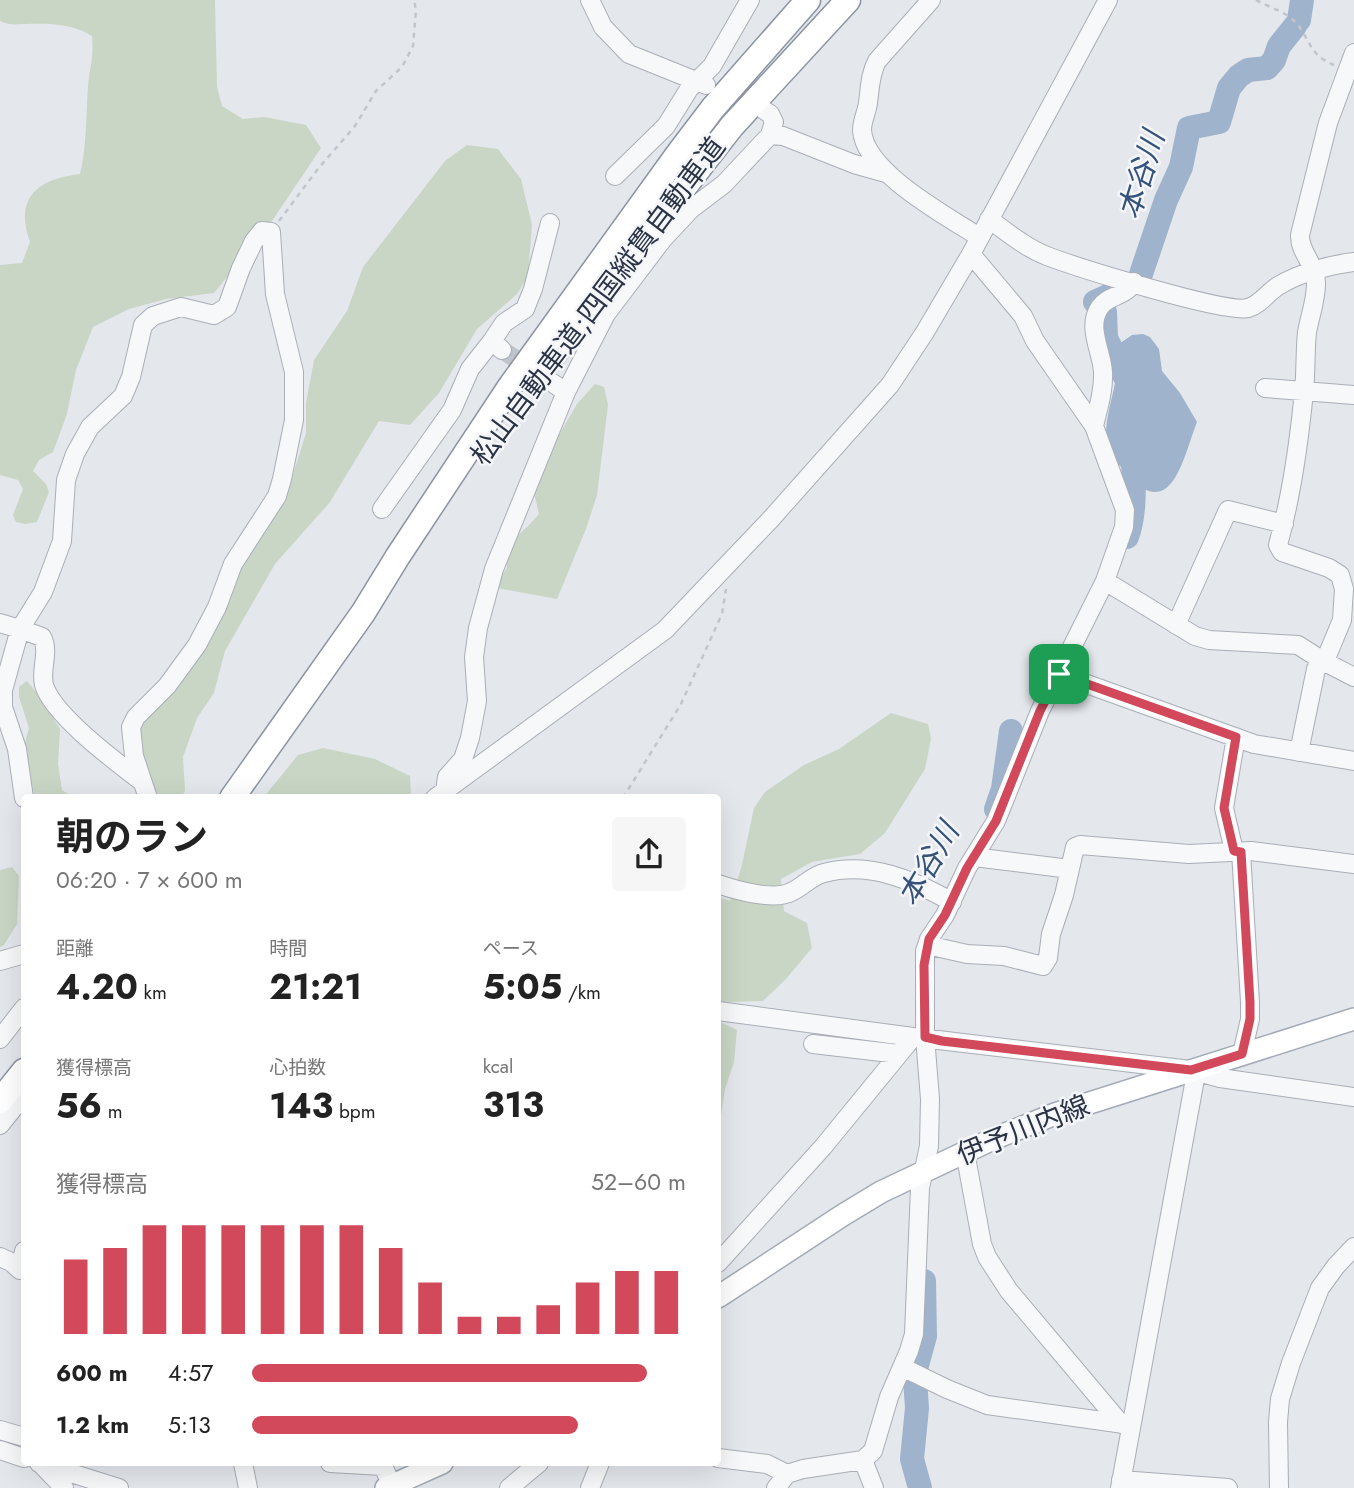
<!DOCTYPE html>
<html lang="ja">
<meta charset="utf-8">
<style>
:root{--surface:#fff;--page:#f6f6f6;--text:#222;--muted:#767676;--accent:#d1495b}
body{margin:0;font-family:Jost,"Noto Sans JP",sans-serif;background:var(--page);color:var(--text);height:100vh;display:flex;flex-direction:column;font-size:26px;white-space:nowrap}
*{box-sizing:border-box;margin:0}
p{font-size:23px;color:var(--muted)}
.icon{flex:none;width:38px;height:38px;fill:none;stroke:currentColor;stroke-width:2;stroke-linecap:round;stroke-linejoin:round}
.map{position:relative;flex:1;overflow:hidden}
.drawer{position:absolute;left:21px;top:794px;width:700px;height:672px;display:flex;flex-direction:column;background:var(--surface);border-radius:7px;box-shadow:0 7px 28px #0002}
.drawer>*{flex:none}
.pin{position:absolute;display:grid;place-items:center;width:60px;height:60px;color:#fff;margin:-30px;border-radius:14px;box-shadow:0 4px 10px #0006}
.round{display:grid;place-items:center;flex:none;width:74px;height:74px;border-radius:7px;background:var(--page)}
.overview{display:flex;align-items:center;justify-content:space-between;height:119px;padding:0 35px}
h1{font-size:38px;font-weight:700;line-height:52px}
.stats{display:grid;grid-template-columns:repeat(3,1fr);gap:10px;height:119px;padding:7px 35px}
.stats div{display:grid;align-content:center}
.stats b{font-size:35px;font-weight:700}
.stats small{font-size:19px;font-weight:400}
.stats p{font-size:19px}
.chart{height:196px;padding:14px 35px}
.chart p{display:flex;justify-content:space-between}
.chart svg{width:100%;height:126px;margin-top:7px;stroke:var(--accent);stroke-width:6}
ul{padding:0 35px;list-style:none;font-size:23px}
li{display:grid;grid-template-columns:112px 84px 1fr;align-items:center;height:52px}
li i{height:18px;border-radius:9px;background:var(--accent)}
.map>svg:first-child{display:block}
.green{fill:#c9d6c5}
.water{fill:#9fb4cc}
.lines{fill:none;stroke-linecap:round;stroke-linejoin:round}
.river{stroke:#9fb4cc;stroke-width:24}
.minor-tunnel{stroke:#bfc3cb;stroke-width:18;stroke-dasharray:18 9;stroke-linecap:butt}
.minor-casing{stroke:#a9aeb7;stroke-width:20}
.major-casing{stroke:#a3abb8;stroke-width:24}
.highway-casing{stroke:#8b94a3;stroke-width:27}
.path{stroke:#c2c5cb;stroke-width:2.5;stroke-dasharray:5 5;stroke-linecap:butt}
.minor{stroke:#f7f8fa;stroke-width:18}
.major{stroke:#fff;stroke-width:21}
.highway{stroke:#fff;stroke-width:24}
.route-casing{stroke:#fff;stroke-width:14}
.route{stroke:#d1495b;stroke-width:9}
.labels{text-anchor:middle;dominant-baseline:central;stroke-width:5;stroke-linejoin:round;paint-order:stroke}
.street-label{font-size:28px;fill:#2b3445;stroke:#f4f6f9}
.water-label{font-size:30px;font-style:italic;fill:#34527a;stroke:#f4f6f9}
</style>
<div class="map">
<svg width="1354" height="1488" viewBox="0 0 1354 1488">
<rect width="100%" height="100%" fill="#e4e7ec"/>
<!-- green -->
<path class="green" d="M0,0H215L217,87L222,106L243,119L264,117L306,125L321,148L274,218L214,293L166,299L129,309L93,327L76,370L67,414L53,452L39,460L33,471L46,484L49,492L37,522L25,524L16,522L13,515L23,489L18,480L0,475V265L22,263L30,242C14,198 37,179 80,174C87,145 86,116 88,86C90,65 94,58 92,36C74,24 48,23 27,24C15,24 11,26 0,21Z
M467,145L498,149L521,179L532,225L528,276L517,294L477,329L439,393L410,425L379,421L330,502L275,564L225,651L214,693L197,718L183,757L185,791L180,798H160L143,768L138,726L193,658L252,550L287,494L306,433V403L314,360L347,311L363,267L445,161Z
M595,384L604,387L608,405L597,495L586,529L557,599L497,588L498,579L507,568L504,552C513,537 528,528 539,514L534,493L556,440L577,404Z
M27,681L41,698L60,729L58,764L62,790L74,798H35L24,746L29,728L19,697V687Z
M891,713L928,724L931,739L925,769L885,833L860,854L812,862L781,879L784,911L807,923L812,948L786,979L763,1001L724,1002L718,1001V897L730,901L741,869L754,808L765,792L804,765L839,749Z
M323,748L375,759L410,776L411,797L263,798L298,755Z
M12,867L19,876L17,924L4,945L0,947V870Z
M718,1021L737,1030L734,1062L725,1089L718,1135Z"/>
<!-- water -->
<path class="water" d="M1143,334L1150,337L1159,349L1162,371L1180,393L1197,422C1183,458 1171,526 1125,472C1117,462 1105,449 1106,435C1106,415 1113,397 1116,377C1117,366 1113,357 1116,346L1132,335Z"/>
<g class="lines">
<!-- river -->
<path class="river" d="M1299,20L1302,0
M1141,274L1166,200L1181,167L1189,128L1219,122L1229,88L1239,76L1248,70L1267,68L1274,60L1279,46L1295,26
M1108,296L1095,302L1105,312L1106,338L1129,385
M1127,537C1137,509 1133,478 1133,448
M996,809L1003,789L1011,731
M917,1365L925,1336L924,1281
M915,1379L917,1408L912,1459L920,1488"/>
<!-- minor-tunnel -->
<path class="minor-tunnel" d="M502,350L551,382"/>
<!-- minor casing -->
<g class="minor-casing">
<path id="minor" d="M590,0L603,27L629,54L706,85
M931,0L877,61C870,74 870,88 868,103C867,111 862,121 862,130C864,172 947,216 979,237
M764,110L770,114L774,122L770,135
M615,176L666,126L689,89L712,66L750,0
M989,219C1007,232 1026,248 1047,256C1076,267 1226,314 1248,308C1260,305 1268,292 1278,286C1299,273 1329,265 1354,262
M502,350L492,341L504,323L525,309L533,289L550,223
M551,382L566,392
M1265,388L1354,395
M1094,426C1098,409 1104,390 1103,372C1102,351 1086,327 1100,307C1108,295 1125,297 1134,282
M382,509L452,410L470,369L492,341
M1105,581L1195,636L1209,640L1298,645L1323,661L1354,677
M0,623L20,629L3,690V707L17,749L24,798
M1176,625L1228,510L1284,524
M1059,674L1254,744L1354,761
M1299,752L1316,669L1327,656L1342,620L1344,589L1340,575L1329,568L1282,552L1278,545C1292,494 1299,443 1304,391C1306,372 1305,351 1307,332C1310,316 1316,300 1316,284C1317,265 1299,253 1300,235L1328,123L1354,53
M141,781C115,761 53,715 44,685C40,669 50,652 42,637L20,629L43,592L62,541L66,480L75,454L90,427L123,396L131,377L143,325L153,316L181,307L214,315L227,307L241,268L254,241L262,231L271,232L275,294L294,372V420L282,479L277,496L233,564L217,607L197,645L167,686L136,717L131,727L134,756L148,798
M445,791L447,777L463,759L470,738L477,701L474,657L478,628L494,569L566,392L606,314L663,239L691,209L724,184L770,135L783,136L854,164L886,173
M435,798L665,630L770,520L890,385L925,332L971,254L1108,0
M1234,851L1224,808L1236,737
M1241,852L1250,1002V1019L1242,1054
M974,857L1070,869
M718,884C735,890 774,901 791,892C803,887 811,876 824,873C869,861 913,880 952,902
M927,945L967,954L1004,956L1043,966L1048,958L1051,934L1064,895L1075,847L1080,845L1189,854L1251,851L1354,864
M0,961L24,954
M718,1011L913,1037
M0,1039L24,1008
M813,1044L899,1054
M0,1125L24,1095
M965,1152L982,1244L987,1257L1009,1291L1121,1424
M0,1257L11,1262L20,1270L24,1251
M718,1263L823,1147L913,1037L1191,1070L1220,1078L1354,1097
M902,1367L947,1389L987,1405L1124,1424
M0,1430L24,1437
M0,1450L24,1458
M718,1458L767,1464L787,1474
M863,1460L874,1488
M39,1463L119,1488
M243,1463L248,1488
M330,1463L383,1466L393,1488
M42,1465L64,1488
M1121,1480L1228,1488
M509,1488L539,1463
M590,1488L600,1463
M776,1488L787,1474L803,1469L863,1460L873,1451L889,1397L909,1351L914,1334L920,1188L929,1146L930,1099L925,1037V951L929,939L945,915L967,868L996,821L1040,711L1105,581L1124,527L1125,510L1094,426L1035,341L1023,316L971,254
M1120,1488L1195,1079L1191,1070
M1279,1488L1278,1422L1280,1399L1291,1363L1320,1288L1336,1266L1354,1247"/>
</g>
<!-- major casing -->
<g class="major-casing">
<path id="major" d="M718,1297L843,1215L881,1192L993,1139L1055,1114L1354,1019
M386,1488L442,1463"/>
</g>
<!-- highway casing -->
<g class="highway-casing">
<path id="highway" d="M547,363L732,126L848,0
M232,798L363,613L398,556L509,388L678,154L713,108L808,0
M0,1101L24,1071"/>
</g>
<!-- path -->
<path class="path" d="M1256,0C1270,8 1288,12 1298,25C1312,44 1310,55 1334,65
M279,221L317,170L355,126L376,91L402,67L413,46L416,10L414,0
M623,798L681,704L722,614L726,589"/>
<!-- minor -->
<use href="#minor" class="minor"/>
<!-- major -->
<use href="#major" class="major"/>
<!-- highway -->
<use href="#highway" class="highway"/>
</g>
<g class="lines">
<!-- route casing -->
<g class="route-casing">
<path id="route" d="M1059,674L1236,737L1224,808L1234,851L1241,852L1250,1002V1019L1242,1054L1191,1070L942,1041L925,1037L924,965L929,939L945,915L967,868L996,821L1040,711Z"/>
</g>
<!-- route -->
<use href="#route" class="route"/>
</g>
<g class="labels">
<!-- street labels -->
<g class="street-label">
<text transform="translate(598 301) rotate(-53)">松山自動車道;四国縦貫自動車道</text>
<text transform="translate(1023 1130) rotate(-22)">伊予川内線</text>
</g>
<!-- water labels -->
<g class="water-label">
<text transform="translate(1141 175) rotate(-73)">本谷川</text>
<text transform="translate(928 864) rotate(-60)">本谷川</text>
</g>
</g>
</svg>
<div class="pin" style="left:1059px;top:674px;background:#1e9e55"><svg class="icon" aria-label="arrive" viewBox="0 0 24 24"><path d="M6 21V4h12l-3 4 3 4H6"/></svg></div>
<section class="drawer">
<div class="overview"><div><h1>朝のラン</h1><p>06:20 · 7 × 600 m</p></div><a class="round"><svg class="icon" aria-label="share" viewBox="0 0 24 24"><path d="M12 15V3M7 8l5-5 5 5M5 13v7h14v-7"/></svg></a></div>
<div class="stats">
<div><p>距離</p><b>4.20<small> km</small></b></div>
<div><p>時間</p><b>21:21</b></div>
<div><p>ペース</p><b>5:05<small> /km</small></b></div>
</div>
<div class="stats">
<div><p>獲得標高</p><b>56<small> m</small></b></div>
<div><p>心拍数</p><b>143<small> bpm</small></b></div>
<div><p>kcal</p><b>313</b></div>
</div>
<div class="chart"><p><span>獲得標高</span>52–60 m</p>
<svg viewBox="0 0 160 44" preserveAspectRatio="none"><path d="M5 44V18M15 44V14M25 44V6M35 44V6M45 44V6M55 44V6M65 44V6M75 44V6M85 44V14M95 44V26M105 44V38M115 44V38M125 44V34M135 44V26M145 44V22M155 44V22"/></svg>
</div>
<ul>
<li><b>600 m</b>4:57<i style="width:91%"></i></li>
<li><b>1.2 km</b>5:13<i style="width:75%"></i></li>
</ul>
</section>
</div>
